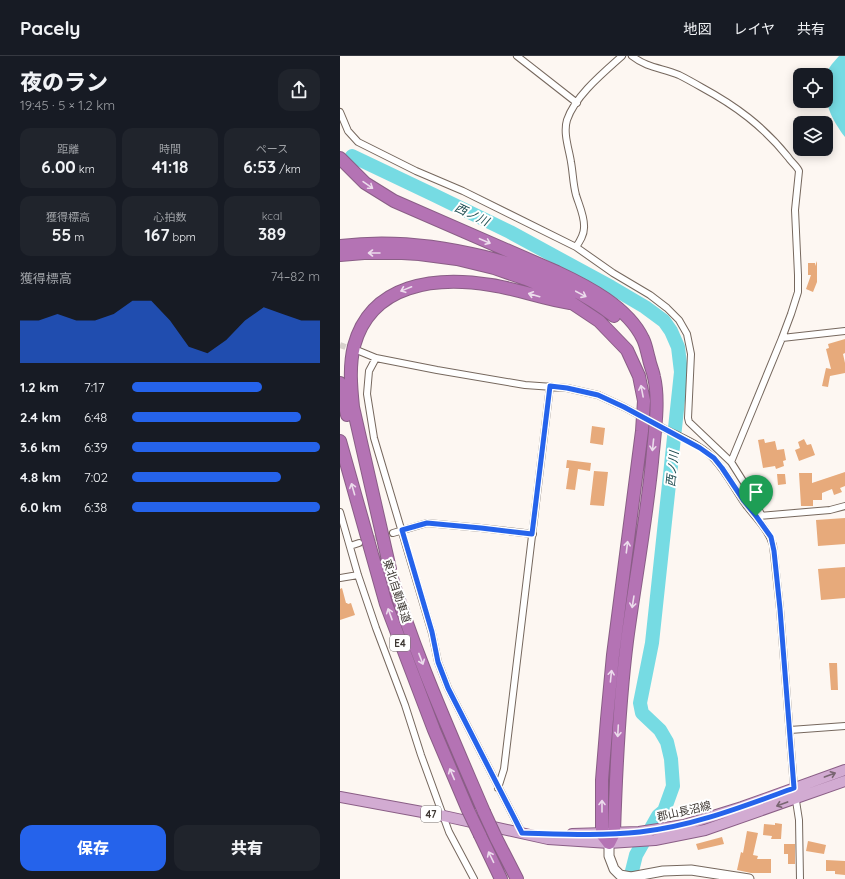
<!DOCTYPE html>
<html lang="ja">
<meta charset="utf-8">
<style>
:root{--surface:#171b24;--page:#20242c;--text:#f1f3f6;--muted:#9ea1a6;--line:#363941;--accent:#2563eb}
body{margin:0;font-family:Quicksand,"Noto Sans JP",sans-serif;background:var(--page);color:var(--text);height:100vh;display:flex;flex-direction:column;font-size:15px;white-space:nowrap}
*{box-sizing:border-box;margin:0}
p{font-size:13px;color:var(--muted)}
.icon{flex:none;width:22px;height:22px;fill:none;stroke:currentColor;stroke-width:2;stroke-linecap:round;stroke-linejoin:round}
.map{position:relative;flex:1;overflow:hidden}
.side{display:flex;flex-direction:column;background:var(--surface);width:340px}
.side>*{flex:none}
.buttons{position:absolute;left:453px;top:12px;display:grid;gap:8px}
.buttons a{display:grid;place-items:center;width:40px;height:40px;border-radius:8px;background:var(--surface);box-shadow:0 2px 10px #0003;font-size:20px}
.pin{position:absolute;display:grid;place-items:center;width:34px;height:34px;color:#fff;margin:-41px -17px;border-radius:50% 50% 50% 0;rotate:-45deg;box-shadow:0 0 4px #0007}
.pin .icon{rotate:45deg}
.round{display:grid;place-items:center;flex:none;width:42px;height:42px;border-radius:12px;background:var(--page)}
.head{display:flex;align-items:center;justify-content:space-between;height:68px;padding:0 20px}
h1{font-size:22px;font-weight:800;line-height:30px}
.figures{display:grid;grid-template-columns:repeat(3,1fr);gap:6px;height:68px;padding:4px 20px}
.figures div{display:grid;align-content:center;border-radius:10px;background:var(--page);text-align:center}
.figures b{font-size:17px;font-weight:800}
.figures small{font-size:11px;font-weight:400}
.figures p{font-size:11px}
.chart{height:112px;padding:8px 20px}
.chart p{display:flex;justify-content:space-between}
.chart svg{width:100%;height:72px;margin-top:4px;fill:var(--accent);opacity:.7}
.action{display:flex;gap:8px;margin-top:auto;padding:8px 20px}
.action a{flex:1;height:46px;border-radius:12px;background:var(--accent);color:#fff;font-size:16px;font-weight:800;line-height:46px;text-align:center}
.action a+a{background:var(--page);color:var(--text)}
ul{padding:0 20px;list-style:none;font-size:13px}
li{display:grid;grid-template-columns:64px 48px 1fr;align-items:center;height:30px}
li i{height:10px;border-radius:5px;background:var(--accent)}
header{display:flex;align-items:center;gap:24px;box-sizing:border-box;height:56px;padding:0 20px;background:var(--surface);border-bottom:1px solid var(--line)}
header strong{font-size:19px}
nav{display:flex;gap:22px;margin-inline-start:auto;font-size:14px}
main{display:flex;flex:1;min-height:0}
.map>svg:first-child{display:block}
.water{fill:#76dbe3}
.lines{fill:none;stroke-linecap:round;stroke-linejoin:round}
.river{stroke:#76dbe3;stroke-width:14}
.building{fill:#e7aa7b}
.street-tunnel{stroke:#d7d1cc;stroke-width:6;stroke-dasharray:6 3;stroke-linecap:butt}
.street-casing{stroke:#76685e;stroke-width:8}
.secondary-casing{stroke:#76685e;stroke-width:11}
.primary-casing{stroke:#8a5e86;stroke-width:12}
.highway-casing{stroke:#8a5e86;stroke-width:14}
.street{stroke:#fff;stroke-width:6}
.secondary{stroke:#fff;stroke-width:9}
.primary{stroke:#d2abd2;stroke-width:10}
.highway{stroke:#b473b4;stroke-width:12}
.street-bridge-casing{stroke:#76685e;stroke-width:8;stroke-linecap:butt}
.highway-bridge-casing{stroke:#8a5e86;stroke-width:14;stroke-linecap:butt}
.street-bridge{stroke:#fff;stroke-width:6}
.highway-bridge{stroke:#b473b4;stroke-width:12}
.oneway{stroke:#ecdcec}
.oneway2{stroke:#796572}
.route-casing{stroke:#fff;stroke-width:8}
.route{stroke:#2563eb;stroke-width:5}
.labels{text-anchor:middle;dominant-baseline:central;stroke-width:4;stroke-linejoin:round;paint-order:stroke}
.shield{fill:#fff;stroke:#777370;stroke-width:1}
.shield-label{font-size:10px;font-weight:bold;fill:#3d3732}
.street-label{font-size:11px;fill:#3d3732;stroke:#fff}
.water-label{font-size:12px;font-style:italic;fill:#214e52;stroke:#fff}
</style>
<header>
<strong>Pacely</strong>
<nav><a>地図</a><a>レイヤ</a><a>共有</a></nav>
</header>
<main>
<section class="side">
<div class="head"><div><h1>夜のラン</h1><p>19:45 · 5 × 1.2 km</p></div><a class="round"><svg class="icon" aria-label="share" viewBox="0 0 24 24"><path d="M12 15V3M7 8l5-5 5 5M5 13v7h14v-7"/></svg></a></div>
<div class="figures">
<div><p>距離</p><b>6.00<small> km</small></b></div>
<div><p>時間</p><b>41:18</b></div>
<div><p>ペース</p><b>6:53<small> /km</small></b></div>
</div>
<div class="figures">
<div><p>獲得標高</p><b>55<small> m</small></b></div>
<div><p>心拍数</p><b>167<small> bpm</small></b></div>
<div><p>kcal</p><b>389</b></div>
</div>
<div class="chart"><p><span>獲得標高</span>74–82 m</p>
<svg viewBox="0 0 160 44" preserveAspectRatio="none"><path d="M0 44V18L10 18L20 14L30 18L40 18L50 14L60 6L70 6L80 18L90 34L100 38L110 30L120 18L130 10L140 14L150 18L160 18V44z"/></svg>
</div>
<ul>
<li><b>1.2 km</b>7:17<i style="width:69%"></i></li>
<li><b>2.4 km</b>6:48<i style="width:90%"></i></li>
<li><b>3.6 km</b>6:39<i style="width:100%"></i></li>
<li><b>4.8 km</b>7:02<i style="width:79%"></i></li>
<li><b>6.0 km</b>6:38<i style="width:100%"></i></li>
</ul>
<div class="action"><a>保存</a><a>共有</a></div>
</section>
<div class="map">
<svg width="505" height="823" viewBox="0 0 505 823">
<rect width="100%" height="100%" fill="#fdf7f2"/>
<!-- water -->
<path class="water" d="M499,0H505V81C501,77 499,72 496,68C485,49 486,40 486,19L485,18L492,8Z"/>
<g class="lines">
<!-- river -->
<path class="river" d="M12,100L94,139L170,176L271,231L305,251L324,265L331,275L338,291L341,316L312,587L300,647L302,657L320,674L327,686L331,703L333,730L324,755L318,760L296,799L290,823"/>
</g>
<!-- building -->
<path class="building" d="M477,205V226L473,236L466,233L471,219H468V207H475V210Z
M505,283V297L503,298L505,307V317L490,320L488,331L482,330L486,312L491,313L486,293L489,292L488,288Z
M252,370L265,372L263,389L250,387Z
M424,383L425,387L435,385L437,394L444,393L446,404L443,405L444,410L436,413L435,410L423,412L418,384Z
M464,383L467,389L471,388L475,399L459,405L455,394L460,392L458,386Z
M227,404L251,407L250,415L238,413L235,434L226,433L229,412H226Z
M254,415L268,416L264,450L250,449Z
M505,416V430L500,432L502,436L494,439L492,433L482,437V444H473V450H461L459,417H472V427Z
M437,418H445L446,428L438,429Z
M505,462V488L478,490L476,464Z
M505,511V542L481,544L478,513Z
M2,532L6,547H7L8,548L11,547L15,559L0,564V533Z
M489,607H497L498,634H491Z
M435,767L442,768L441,783H431L432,780L423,779L424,768L435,769Z
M407,775L418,777L413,799L418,800L417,803H431V817H411L397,814L401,796L403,797Z
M382,781L384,788L358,794L356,788Z
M468,785L486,789L484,798L466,795Z
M444,788H455V808H448V798H444Z
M486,804L505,805V819L495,818V815H486Z"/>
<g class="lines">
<!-- street-tunnel -->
<path class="street-tunnel" d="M0,289L14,294
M26,485L53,477"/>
<!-- street casing -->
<g class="street-casing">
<path id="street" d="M177,0L237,47
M292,0C307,12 322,12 339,19C347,23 354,27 361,31C396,50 423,70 448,101C451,106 457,110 459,115L455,154L458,219V236L451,258L442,282L391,406
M0,56L8,75L18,86L76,115L123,135L236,191L273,217L310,239L327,252L339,264L347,278L351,298L348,362L349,366L391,406L408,433L422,460
M236,191C240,185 244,179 244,172C245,161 239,149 236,139C233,128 233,117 231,106C229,93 223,77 227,64C235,40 263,17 282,0
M442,282L505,275
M19,295L36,302L97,314L185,329L227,332L258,339
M36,302L29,315L27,338L34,382L92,577L98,606L108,632L182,777
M323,372C340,381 362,389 375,404C387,417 395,434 406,449C416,462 428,473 433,489L440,553L454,732L459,764L460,823
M0,456L18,519L36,572L65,649L81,699L109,776L134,823
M418,460L490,454L505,450
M53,477L87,467L141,472L193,478
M10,490L19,487
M0,522L18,519
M450,674L505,670
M158,732L164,713L210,330"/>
</g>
<!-- secondary casing -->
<g class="secondary-casing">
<path id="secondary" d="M269,787V800L274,813L280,819L291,821L323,815L351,814L409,823"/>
</g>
<!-- primary casing -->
<g class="primary-casing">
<path id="primary" d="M0,741L104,760L208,783L269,787L315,784L365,774L505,725
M232,778L299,776L344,769L402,751L505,714"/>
</g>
<!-- highway casing -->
<g class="highway-casing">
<path id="highway" d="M0,102L25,127L54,145L217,216C247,230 288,251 303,283C306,289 307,296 309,303C310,309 313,315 314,321C320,345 314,381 312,406C306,466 295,525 287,585C279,649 276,713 274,777L269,787L262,778V724L267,663L273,599L302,375L304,345L299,320L287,294L259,265L232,247L219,237L186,223L154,212L117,203L79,198L62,197H24L0,199
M0,190C86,179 205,206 274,260
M0,327L7,359
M0,385L46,548L94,674L128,754
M47,506C72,592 109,674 144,756
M50,513L13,351C11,331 9,310 14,290C31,227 96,220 151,229C178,233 203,243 230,247
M140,779L161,823
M156,782L177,823"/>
</g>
<!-- street -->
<use href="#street" class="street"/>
<!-- secondary -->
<use href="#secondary" class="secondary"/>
<!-- primary -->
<use href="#primary" class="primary"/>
<!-- highway -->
<use href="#highway" class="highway"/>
<!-- street-bridge casing -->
<g class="street-bridge-casing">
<path id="street-bridge" d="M258,339L284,351L323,372"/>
</g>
<!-- highway-bridge casing -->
<g class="highway-bridge-casing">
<path id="highway-bridge" d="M128,754L140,779
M144,756L156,782"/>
</g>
<!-- street-bridge -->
<use href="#street-bridge" class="street-bridge"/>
<!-- highway-bridge -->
<use href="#highway-bridge" class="highway-bridge"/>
</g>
<!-- one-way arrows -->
<defs><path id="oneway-shaft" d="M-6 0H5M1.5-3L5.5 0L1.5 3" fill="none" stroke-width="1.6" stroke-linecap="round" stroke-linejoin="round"/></defs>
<g class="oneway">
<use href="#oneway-shaft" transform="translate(28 129) rotate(35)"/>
<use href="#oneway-shaft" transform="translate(145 185) rotate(23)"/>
<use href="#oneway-shaft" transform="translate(34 197) rotate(180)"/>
<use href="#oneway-shaft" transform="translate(66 233) rotate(158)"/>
<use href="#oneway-shaft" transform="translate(241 238) rotate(28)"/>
<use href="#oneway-shaft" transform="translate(194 239) rotate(-164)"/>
<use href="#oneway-shaft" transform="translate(302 335) rotate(-101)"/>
<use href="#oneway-shaft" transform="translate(313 389) rotate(96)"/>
<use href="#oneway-shaft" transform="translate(13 433) rotate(-106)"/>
<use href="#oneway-shaft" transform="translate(287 491) rotate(-83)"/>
<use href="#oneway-shaft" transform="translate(293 546) rotate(99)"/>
<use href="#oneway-shaft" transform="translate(50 558) rotate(-110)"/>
<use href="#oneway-shaft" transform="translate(81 603) rotate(69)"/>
<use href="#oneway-shaft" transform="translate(271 620) rotate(-84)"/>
<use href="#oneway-shaft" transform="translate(278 675) rotate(93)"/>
<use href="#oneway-shaft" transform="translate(112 718) rotate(-113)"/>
<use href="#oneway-shaft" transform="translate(262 750) rotate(-90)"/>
<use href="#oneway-shaft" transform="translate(151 801) rotate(-116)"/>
</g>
<g class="oneway2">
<use href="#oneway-shaft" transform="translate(490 719) rotate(-20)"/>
<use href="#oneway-shaft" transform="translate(442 748) rotate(160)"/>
</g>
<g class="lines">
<!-- route casing -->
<g class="route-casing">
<path id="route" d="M210,330L227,332L258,339L284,351L360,392L374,402L382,412L404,445L416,460L431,481L434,495L440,553L454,732C404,750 354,770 300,776C261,780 221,778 182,777L108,632L98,606L92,576L62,474L87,467L141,472L192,478Z"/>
</g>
<!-- route -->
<use href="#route" class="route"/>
</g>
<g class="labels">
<!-- shield labels -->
<g class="shield">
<rect x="50" y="579" width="20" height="16" rx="3"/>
<rect x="81" y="750" width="20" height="16" rx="3"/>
</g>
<g class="shield-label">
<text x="60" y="587">E4</text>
<text x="91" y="758">47</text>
</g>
<!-- street labels -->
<g class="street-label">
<text transform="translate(57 535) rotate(72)">東北自動車道</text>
<text transform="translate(344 755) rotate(-13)">郡山長沼線</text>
</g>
<!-- water labels -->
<g class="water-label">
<text transform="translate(132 158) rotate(26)">西ノ川</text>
<text transform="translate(332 413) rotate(-84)">西ノ川</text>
</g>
</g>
</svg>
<div class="buttons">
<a><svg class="icon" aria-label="locate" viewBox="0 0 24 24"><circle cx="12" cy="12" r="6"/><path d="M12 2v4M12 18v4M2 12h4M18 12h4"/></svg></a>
<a><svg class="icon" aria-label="layers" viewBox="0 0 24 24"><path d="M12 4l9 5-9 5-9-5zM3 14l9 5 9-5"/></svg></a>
</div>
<div class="pin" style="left:416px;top:460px;background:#1e9e55"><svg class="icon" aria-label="arrive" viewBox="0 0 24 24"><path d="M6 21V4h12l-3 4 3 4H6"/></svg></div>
</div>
</main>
